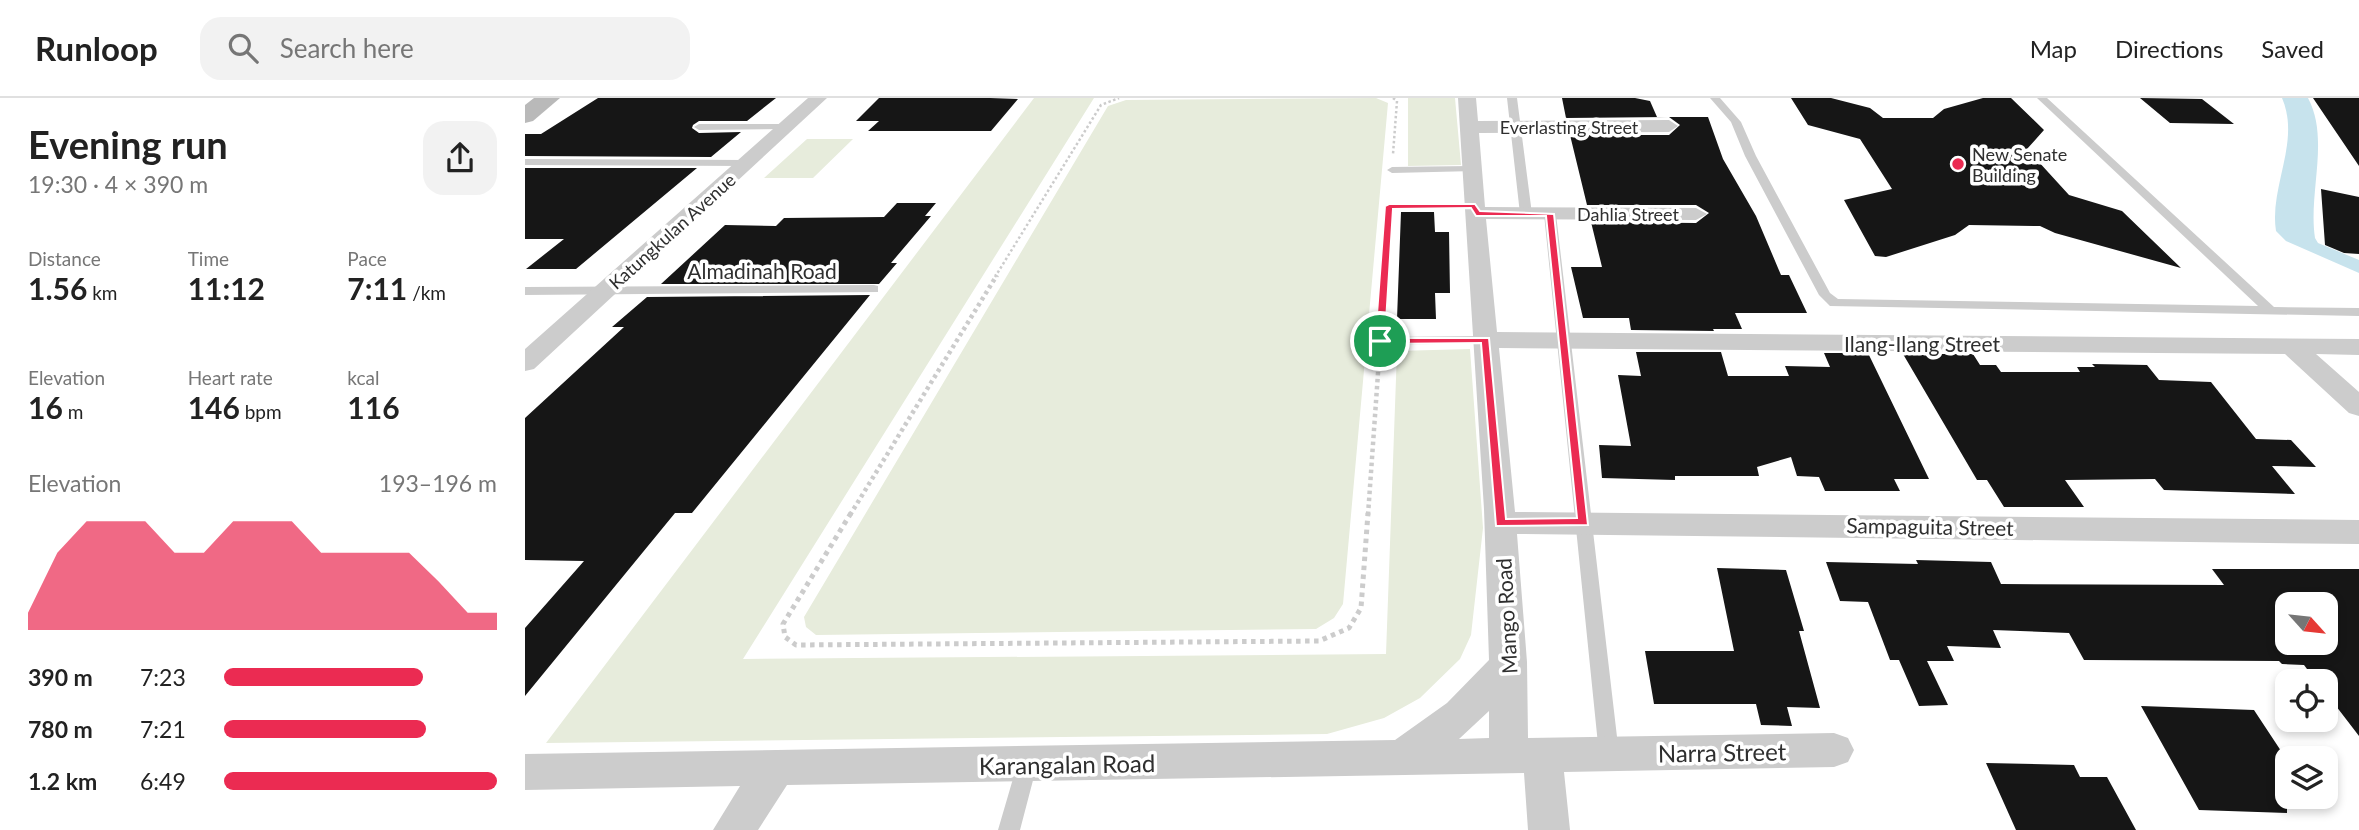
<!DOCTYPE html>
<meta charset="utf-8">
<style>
:root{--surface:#fff;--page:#f2f2f2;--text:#222;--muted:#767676;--line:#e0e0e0;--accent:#eb2b52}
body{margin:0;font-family:Lato,sans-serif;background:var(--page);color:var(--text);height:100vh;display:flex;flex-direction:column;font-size:26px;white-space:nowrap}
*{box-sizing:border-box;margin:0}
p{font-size:23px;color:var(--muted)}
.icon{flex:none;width:38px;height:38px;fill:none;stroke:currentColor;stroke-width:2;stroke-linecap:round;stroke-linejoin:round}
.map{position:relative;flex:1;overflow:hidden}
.panel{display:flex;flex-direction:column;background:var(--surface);width:525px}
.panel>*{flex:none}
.needle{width:46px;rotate:117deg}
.buttons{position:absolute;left:1750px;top:494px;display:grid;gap:14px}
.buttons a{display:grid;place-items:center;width:63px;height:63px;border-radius:14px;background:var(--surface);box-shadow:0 4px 10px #0003;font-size:35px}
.pin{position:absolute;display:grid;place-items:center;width:60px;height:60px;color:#fff;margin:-30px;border:4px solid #fff;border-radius:50%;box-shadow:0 2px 7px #0007}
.round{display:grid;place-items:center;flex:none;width:74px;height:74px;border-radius:21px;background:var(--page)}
.overview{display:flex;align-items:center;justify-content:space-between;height:119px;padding:0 28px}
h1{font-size:38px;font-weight:700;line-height:52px}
.figures{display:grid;grid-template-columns:repeat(3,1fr);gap:10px;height:119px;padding:7px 28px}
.figures div{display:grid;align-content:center}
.figures b{font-size:30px;font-weight:700}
.figures small{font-size:19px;font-weight:400}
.figures p{font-size:19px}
.chart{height:196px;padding:14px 28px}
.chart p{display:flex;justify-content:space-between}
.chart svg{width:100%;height:126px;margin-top:7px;fill:var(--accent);opacity:.7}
ul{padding:0 28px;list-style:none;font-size:23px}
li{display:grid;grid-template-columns:112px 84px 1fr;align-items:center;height:52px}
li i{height:18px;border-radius:9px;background:var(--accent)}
header{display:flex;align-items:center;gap:42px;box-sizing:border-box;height:98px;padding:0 35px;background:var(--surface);border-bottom:2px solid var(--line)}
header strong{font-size:33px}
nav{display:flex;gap:38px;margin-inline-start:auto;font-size:24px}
.search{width:490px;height:63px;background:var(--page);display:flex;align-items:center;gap:18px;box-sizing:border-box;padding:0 24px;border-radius:21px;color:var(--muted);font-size:26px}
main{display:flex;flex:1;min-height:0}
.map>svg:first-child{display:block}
.green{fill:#e7ecdc}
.water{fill:#c7e3ed}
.building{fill:#161616;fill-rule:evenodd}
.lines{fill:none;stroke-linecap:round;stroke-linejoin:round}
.path-far2{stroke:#ccc;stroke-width:2.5;stroke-dasharray:2.5 2.5;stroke-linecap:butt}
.path-far1{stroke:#ccc;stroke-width:4.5;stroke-dasharray:3.5 3.5;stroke-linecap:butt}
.path{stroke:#ccc;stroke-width:5;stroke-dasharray:4.5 4.5;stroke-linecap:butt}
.service{fill:#ccc;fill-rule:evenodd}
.minor{fill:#ccc;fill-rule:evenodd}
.secondary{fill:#b9b9b9;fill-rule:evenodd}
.route{fill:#eb2b52;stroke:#fff;stroke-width:2;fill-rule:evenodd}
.poi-dot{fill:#eb2b52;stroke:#fff;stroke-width:2.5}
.labels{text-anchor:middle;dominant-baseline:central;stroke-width:7;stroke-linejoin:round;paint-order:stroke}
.far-street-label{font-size:18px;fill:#2f2f2f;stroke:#fff}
.far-poi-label{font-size:18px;fill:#2f2f2f;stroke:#fff;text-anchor:start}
.street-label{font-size:21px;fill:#2f2f2f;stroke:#fff}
.near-street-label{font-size:24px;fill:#2f2f2f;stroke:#fff}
</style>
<header>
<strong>Runloop</strong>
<div class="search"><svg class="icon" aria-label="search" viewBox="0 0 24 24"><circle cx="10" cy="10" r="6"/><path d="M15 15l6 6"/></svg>Search here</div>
<nav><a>Map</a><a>Directions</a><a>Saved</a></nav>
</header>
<main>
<section class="panel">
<div class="overview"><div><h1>Evening run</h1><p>19:30 · 4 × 390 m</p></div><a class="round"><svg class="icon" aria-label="share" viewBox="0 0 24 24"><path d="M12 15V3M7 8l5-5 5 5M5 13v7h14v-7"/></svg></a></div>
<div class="figures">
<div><p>Distance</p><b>1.56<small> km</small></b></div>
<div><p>Time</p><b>11:12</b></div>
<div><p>Pace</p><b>7:11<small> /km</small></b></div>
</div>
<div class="figures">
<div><p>Elevation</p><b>16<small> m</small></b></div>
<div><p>Heart rate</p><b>146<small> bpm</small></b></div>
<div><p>kcal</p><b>116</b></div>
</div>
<div class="chart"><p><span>Elevation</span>193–196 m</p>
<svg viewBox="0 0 160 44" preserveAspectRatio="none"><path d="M0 44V38L10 17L20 6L30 6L40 6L50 17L60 17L70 6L80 6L90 6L100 17L110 17L120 17L130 17L140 27L150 38L160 38V44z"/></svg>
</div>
<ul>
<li><b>390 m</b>7:23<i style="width:73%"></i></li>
<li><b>780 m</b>7:21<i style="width:74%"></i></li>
<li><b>1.2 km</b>6:49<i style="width:100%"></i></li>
</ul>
</section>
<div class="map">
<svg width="1834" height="732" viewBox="0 0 1834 732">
<rect width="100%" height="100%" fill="#fff"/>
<!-- green -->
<path class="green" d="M509,0H569L218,561L861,556L872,253L945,251L958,430L946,537L935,561L895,600L859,620L802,636L21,645Z
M851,0L863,5L818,506L809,520L791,531L291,537L281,529L279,519L583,8L601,2Z
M883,0H930L936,67L883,68Z
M282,41H328L288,80H239Z"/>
<!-- water -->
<path class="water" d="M1757,0H1783C1805,41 1783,95 1790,140L1793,145L1834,162V175L1761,143L1751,133C1744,89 1776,44 1757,0Z"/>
<!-- building -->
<path class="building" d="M73,0H251L222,23H174L168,27L167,30L174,35L216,34L186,59L0,58V36H16Z
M354,0H465L493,1L466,33H343L354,23H331Z
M1037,0H1110L1125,3L1132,19H1183L1198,61L1231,118L1256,177H1264L1282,215H1210L1217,231H1188L1189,233L1106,232L1104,220H1058L1046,169H1077L1066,124L1171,125L1184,115L1171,107H1062L1045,37H1144L1155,27L1144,19L1041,20Z
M1266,0H1306L1345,10L1358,20H1408L1419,11L1458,0H1486L1519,32L1502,51L1544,97L1597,113L1656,170L1530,135L1515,128L1444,127L1430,137L1361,159L1350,158L1319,102L1367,91L1335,41L1283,27Z
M1615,0L1677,1L1709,26L1645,25Z
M1788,0H1834V68Z
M0,70H172L51,171H1L39,141H0Z
M1796,91L1834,99V156L1819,155L1800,147Z
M372,105H411L400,118H406L366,165H372L354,186H136L200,127L251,128L259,120L359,119Z
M876,114H909L910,134H924L925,195H910L911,221H872Z
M345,197L167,415H150L0,598V530L59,463L0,462V320L99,229H87L122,199Z
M1111,254H1196L1203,278H1264L1260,268L1305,269L1299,255H1343L1404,381H1369L1375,393H1300L1294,379L1272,378L1266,359L1232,369L1234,378H1150V382L1077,380L1074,347L1106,348L1093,277L1116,278Z
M1378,256H1448L1455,267H1471L1476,274H1555L1552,269H1570L1567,266L1622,267L1634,282L1686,284L1731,341L1766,342L1791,369L1747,368L1770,396L1639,392L1630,381L1540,382L1559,409H1479L1462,382H1452Z
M1391,462L1466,464L1476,486L1699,487L1687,471H1834V638L1801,595V583H1791L1779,567L1757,566L1754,563L1559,562L1544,535L1468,532L1476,550L1422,548L1429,563H1402L1423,607L1394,608L1374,562H1365L1343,504L1315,503L1301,464L1393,466ZM1762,506H1801V544H1762Z
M1192,470L1261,472L1279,533H1274L1295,610L1262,609L1267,628L1236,627L1231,606H1129L1120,553H1209Z
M1616,608L1729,612L1762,662V715L1674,712Z
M1461,665L1549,667L1555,679H1582L1611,732H1491Z"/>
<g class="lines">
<!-- path-far2 -->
<path class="path-far2" d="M868,0L872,3L868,56
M470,179L576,7L594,0
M860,179L864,121"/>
<!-- path-far1 -->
<path class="path-far1" d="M856,228L860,177
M325,417L472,177
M843,417L854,261"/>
<!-- path -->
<path class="path" d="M326,415L258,526L260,539L271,547L794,543L824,530L836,510L843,415"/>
<!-- service -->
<path class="service" d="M982,0H992L1007,116L1001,119L995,116Z
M1185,0H1195L1216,24L1231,58L1305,195L1313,201L1733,208L1512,0H1522L1749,209L1834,210V218L1305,208L1294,197L1220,58L1206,24Z
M262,26L265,27V31L174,32L169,29L174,26Z
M0,61L222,62L227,65L222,68L0,67Z
M946,68L950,69V73L867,75L862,72L867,69Z
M865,105H950L956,108L950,111L861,110L859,108Z
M1025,113L1031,116L1094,656L1091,663L1084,665L1077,663L1074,656L1019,116Z
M349,187L353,188V194L0,197V189Z
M961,238L966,239L968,242L966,245L855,247L848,243L855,239Z
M502,658L509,660L512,667L495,732H473L492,667L495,660Z"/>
<!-- minor -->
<path class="minor" d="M283,0H302L9,271L0,273V251Z
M933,0H951L953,23L1144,22L1153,28L1144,34L954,35L960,109L1171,110L1182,116L1171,122L961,121L972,234L1834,241V257L1791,256L1834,294V318L1824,315L1760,256L974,250L990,414L1834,422V446L992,436L1002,564L1003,640L1309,635L1323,640L1329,652L1323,664L1309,669L1039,674L1045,732H1003L999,675L262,687L233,732H188L215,688L0,692V656L870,642L922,605L964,562L959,411ZM964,613V640L934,641Z"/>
<!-- secondary -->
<path class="secondary" d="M9,0H35L8,23L0,25V7Z"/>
</g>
<!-- route -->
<path class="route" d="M864,106H950L955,113L1029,116L1063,427L971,428L956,245L855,246L850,243L860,108ZM946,110L951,118H1021L1052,420L981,421L964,240H860L868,111Z"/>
<!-- markers -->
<circle class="poi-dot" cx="1433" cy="66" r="7"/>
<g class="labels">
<!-- far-street labels -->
<g class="far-street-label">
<text x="1044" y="29">Everlasting Street</text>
<text x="1103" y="116">Dahlia Street</text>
<text transform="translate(147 133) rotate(-42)">Katungkulan Avenue</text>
</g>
<!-- far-poi labels -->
<g class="far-poi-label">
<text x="1447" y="56">New Senate<tspan x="1447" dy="21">Building</tspan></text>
</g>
<!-- street labels -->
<g class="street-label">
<text x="237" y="172">Almadinah Road</text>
<text x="1397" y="245">Ilang-Ilang Street</text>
<text transform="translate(1405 428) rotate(1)">Sampaguita Street</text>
<text transform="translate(981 518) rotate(-93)">Mango Road</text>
</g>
<!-- near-street labels -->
<g class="near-street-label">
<text transform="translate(1197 654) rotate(-1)">Narra Street</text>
<text transform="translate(542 666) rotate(-1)">Karangalan Road</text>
</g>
</g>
</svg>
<div class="buttons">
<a><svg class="needle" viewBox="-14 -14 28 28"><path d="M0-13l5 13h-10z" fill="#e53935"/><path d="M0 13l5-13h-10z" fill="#767676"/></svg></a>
<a><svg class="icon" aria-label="locate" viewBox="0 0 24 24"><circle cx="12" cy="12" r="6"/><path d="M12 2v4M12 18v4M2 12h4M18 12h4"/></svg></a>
<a><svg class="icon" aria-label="layers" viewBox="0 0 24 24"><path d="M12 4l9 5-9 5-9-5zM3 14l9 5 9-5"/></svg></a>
</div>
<div class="pin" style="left:855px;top:243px;background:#1e9e55"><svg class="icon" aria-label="arrive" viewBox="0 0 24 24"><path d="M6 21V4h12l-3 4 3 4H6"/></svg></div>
</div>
</main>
